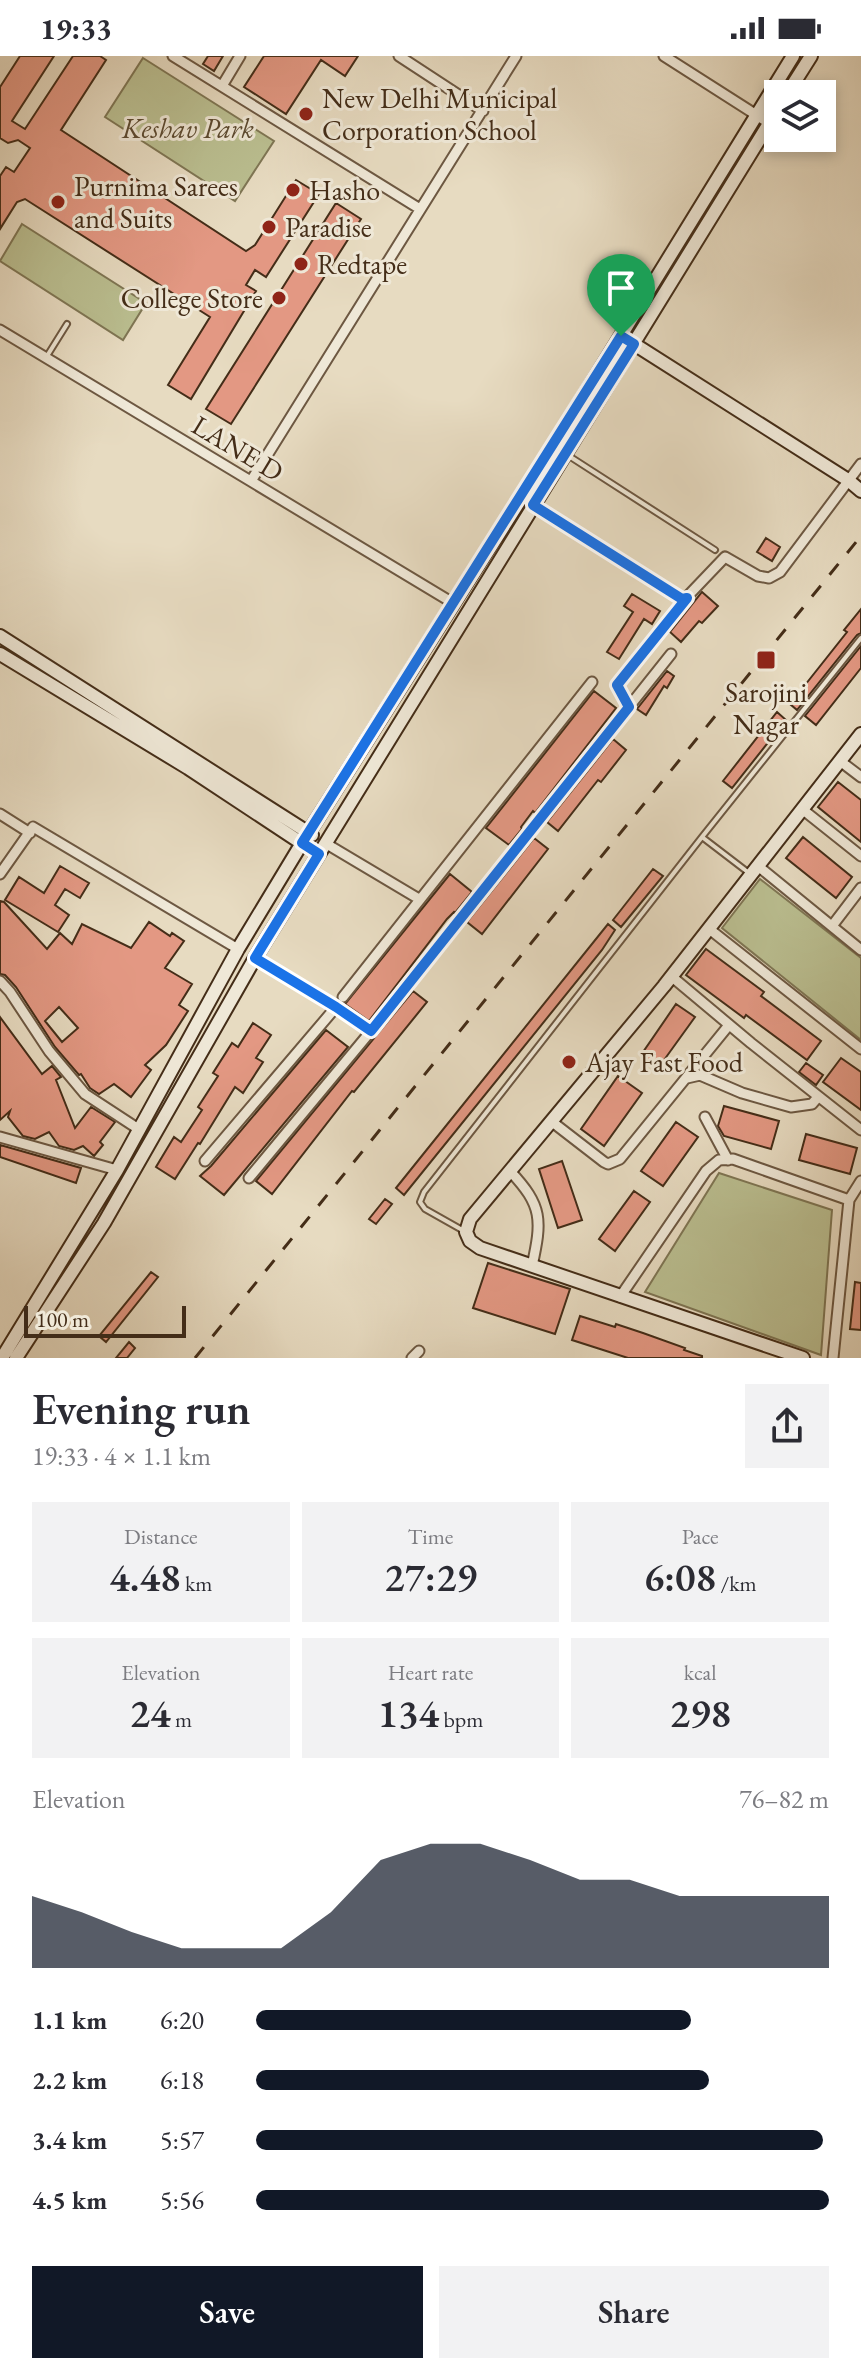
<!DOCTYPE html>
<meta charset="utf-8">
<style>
:root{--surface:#fff;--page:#f2f2f3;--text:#2b2b33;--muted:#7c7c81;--accent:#111827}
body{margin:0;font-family:"EB Garamond",serif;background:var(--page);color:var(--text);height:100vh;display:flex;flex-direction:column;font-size:30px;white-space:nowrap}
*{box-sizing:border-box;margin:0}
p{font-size:26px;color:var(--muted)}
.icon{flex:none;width:44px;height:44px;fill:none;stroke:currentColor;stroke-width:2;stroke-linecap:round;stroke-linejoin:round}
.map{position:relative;height:1302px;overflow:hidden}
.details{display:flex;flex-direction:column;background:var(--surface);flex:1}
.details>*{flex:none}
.tools{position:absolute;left:764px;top:24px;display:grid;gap:16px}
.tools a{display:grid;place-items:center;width:72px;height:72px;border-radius:0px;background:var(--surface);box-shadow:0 4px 12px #0003;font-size:40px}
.scale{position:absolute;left:24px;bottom:20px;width:162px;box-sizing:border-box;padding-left:8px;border:4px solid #442d18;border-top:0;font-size:22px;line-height:28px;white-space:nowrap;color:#442d18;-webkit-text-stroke:6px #efe8d7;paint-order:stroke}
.pin{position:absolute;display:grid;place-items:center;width:68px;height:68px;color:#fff;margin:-82px -34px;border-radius:50% 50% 50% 0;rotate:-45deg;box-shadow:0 0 8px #0007}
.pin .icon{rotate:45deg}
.round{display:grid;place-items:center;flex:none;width:84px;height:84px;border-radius:0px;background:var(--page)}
.headline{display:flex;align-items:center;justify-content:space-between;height:136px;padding:0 32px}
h1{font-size:44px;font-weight:600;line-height:60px}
.metrics{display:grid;grid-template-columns:repeat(3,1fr);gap:12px;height:136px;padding:8px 32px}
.metrics div{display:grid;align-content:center;border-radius:0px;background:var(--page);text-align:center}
.metrics b{font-size:40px;font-weight:600}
.metrics small{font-size:22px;font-weight:400}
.metrics p{font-size:22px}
.chart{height:224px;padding:16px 32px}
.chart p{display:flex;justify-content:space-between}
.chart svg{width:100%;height:144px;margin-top:8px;fill:var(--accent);opacity:.7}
.cta{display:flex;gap:16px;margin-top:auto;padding:16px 32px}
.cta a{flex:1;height:92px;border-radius:0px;background:var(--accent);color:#fff;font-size:32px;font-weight:600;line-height:92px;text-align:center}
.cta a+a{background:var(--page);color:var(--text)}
ul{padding:0 32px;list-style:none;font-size:26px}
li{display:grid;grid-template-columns:128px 96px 1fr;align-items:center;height:60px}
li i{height:20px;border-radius:10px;background:var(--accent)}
.status{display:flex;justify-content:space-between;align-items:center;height:56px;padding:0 40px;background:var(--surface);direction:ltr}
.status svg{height:22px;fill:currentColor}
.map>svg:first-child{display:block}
.green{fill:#babe90;stroke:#7f7654;stroke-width:2}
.building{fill:#e39883;stroke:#442d18;stroke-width:2;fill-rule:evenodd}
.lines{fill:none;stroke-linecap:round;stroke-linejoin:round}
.lane-casing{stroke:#6d5842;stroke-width:8}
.street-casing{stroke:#6d5842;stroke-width:13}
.secondary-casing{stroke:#442d18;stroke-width:16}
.lane{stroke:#efe8d7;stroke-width:4}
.street{stroke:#efe8d7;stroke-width:9}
.secondary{stroke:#efe8d7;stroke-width:12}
.rail{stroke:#442d18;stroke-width:3;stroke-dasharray:14 14;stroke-linecap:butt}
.route-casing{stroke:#fff;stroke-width:16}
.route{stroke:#1a73e8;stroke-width:10}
.poi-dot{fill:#8f2418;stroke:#efe8d7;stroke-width:3}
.labels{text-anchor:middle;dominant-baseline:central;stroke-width:6;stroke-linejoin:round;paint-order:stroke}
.poi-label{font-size:28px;fill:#442d18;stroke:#efe8d7;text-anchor:start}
.park-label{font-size:28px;font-style:italic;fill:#5c4a30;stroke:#efe8d7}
.street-label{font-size:28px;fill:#442d18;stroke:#efe8d7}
</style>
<div class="status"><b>19:33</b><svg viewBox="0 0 49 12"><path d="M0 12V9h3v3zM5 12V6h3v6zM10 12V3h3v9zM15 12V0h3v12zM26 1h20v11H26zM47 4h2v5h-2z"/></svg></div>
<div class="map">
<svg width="861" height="1302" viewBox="0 0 861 1302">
<rect width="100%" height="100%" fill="#e7dbc1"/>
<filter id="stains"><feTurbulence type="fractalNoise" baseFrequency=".0025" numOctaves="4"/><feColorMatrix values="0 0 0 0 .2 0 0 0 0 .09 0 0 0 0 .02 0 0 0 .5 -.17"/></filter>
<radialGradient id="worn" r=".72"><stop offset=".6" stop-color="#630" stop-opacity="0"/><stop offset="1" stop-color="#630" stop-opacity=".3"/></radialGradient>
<!-- green -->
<path class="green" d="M143,2L274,85L235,145L105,61Z
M22,168L146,247L123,284L0,205Z
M760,823L861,902V984L722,872Z
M719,1117L832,1154L821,1299L645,1236Z"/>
<!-- building -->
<path class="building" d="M20,0H54L12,65L25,73L73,0H100L106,4L61,74L246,195L255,189L296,124L319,138L266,221L255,214L246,229L256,235L191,343L168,329L210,261L25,143L17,146L0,173V120L6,111L14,116L30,92L18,84L8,87L0,82V31Z
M208,0H223L214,15L203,8Z
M264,0H358L345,20L321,4L286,58L244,31Z
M336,147L361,163L231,368L206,353Z
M766,482L780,491L772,505L757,496Z
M702,536L718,550L702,567L699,565L681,586L670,576Z
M632,538L660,555L652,568L644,563L619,603L607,596L633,556L624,550Z
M861,553V577L857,579L797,654L790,648L847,576L844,574Z
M861,590V612L816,669L805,660Z
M667,615L674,620L667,632L664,630L646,659L637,653Z
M594,635L616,652L535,757L533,755L521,771L522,773L509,789L486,772Z
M777,656L786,664L732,732L723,725Z
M613,683L626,694L601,726L598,724L558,775L547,766Z
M838,726L861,744V786L818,751Z
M803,781L852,821L836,842L786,802Z
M534,782L548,793L482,878L467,866Z
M60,810L89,827L80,842L65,833L55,849L69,859L58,876L5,844L19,821L44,837Z
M653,813L663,820L621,871L613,864Z
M450,818L472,836L455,857L454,856L447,863L369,965L345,948Z
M0,845L4,846L47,893L60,877L72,888L82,868L131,892L149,866L170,880L172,877L184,885L165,912L192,928L179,949L188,955L166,989L145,1009L151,1014L131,1041L114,1028L99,1038L90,1032L81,1018L79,1019L55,991L16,931L5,919L0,918ZM59,951L78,972L62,986L45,965Z
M608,868L615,874L602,894L404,1139L396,1132Z
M706,893L764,936L761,940L821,985L807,1004L746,959L744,962L686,919Z
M413,935L427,946L354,1036L352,1035L272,1138L256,1125Z
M676,948L695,961L659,1011L641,999Z
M0,961L42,1018L52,1010L61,1021L56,1024L75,1072L91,1051L115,1066L100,1086L103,1089L94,1100L83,1090L74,1094L59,1090L49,1076L35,1083L23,1080L8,1061L10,1055L0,1064Z
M253,967L271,979L256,1002L263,1006L243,1037L235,1031L200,1088L198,1087L175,1123L156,1111L174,1081L181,1086L202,1054L198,1051L218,1020L213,1017L232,987L238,991Z
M326,974L348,991L224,1139L200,1120L211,1110Z
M841,1002L861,1016V1054L823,1026Z
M806,1007L823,1019L816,1029L799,1016Z
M618,1020L642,1037L604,1090L581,1073Z
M724,1050L779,1065L771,1093L724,1080L718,1070Z
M676,1066L698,1081L663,1130L641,1115Z
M806,1078L857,1092L850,1118L799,1104Z
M0,1089L81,1112L76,1127L0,1101Z
M562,1105L582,1164L558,1172L539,1113Z
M634,1135L650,1146L615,1195L599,1183Z
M385,1143L392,1148L376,1168L369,1163Z
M488,1207L570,1233L555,1278L473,1252Z
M151,1216L158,1221L106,1286L99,1280Z
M855,1226L861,1227V1274L850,1273Z
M580,1260L615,1271L616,1268L643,1277L685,1292L684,1294L702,1300V1302H628L572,1284Z
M129,1286L135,1292L127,1302H116Z"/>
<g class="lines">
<!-- lane casing -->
<g class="lane-casing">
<path id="lane" d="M47,300L67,268
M569,400L715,494
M702,781L749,817
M464,1175L425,1153L420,1146L424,1136L702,781L861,582"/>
</g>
<!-- street casing -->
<g class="street-casing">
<path id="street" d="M173,0L420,153
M399,0L483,55
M664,0L769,67
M222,30L240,0
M0,274L453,547
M251,425L516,0
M520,440L684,544L725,501L758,520L769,522L780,516L861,408
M629,651L617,629L687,542
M840,705L861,721
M802,753L861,800
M0,758L30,777
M325,787L419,843
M758,810L861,894
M0,818L33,771L238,893
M832,870L861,832
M708,872L861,993
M255,902L336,951L371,975L671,598
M671,920L751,987L861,1074
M0,925L10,936L49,995L85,1038L140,1074
M343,941L592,626
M687,1022L700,1019L742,1037L791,1051L812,1048L818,1041
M705,1061L728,1104
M551,1065L604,1106L608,1108L620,1103L729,969
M0,1081L117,1114
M205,1105L336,951
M510,1115C543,1150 542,1164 532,1210
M249,1122L371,975
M620,1241L706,1115L719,1104L733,1103L849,1144
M412,1302L419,1295
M833,1302L849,1144L861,1125"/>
</g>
<!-- secondary casing -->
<g class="secondary-casing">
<path id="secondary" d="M787,38L811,0
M634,288L848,424L861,435
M0,580L312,779
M0,598L188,712L306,790
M2,1302L117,1114L238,893L302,787L553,390L793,0
M16,1302L104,1167L255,902L778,53
M803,1302L480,1192L470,1185L466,1176L470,1163L664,930L861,678"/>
</g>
<!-- lane -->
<use href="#lane" class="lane"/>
<!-- street -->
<use href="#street" class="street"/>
<!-- secondary -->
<use href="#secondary" class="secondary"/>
<!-- rail -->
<path class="rail" d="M195,1302L861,480"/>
</g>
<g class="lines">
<!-- route casing -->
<g class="route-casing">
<path id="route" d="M621,280L634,288L533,449L682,543L687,542L617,629L629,651L371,975L336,951L255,902L319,798L302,787Z"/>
</g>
<!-- route -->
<use href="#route" class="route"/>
</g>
<!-- markers -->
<g class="poi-dot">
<circle cx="306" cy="58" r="8"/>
<circle cx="293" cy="134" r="8"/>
<circle cx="58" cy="146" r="8"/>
<circle cx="269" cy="171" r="8"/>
<circle cx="301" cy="208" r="8"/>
<circle cx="279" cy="242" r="8"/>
<rect x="756" y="594" width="20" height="20" rx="4"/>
<circle cx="569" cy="1006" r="8"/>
</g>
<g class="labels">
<!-- poi labels -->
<g class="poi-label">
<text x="322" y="42">New Delhi Municipal<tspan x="322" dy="32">Corporation School</tspan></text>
<text x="74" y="130">Purnima Sarees<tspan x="74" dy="32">and Suits</tspan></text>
<text x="309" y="134">Hasho</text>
<text x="285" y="171">Paradise</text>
<text x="317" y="208">Redtape</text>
<text x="263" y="242" text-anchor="end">College Store</text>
<text x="766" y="636" text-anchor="middle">Sarojini<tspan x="766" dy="32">Nagar</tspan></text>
<text x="585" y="1006">Ajay Fast Food</text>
</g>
<!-- park labels -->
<g class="park-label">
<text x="188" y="72">Keshav Park</text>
</g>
<!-- street labels -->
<g class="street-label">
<text transform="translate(238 392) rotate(31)">LANE D</text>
</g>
</g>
<rect width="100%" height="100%" filter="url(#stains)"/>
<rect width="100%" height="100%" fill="url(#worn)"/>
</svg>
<div class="tools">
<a><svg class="icon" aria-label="layers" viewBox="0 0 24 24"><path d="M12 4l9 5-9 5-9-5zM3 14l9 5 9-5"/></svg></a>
</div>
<div class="scale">100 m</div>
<div class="pin" style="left:621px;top:280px;background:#1e9e55"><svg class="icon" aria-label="arrive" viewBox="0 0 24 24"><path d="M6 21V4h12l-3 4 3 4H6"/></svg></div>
</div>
<section class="details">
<div class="headline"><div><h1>Evening run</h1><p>19:33 · 4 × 1.1 km</p></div><a class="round"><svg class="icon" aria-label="share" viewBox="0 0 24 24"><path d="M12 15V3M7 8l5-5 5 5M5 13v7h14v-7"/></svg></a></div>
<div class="metrics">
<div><p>Distance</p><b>4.48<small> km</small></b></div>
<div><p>Time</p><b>27:29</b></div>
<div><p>Pace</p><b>6:08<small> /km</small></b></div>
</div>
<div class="metrics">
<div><p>Elevation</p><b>24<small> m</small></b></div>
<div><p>Heart rate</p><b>134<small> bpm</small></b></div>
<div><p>kcal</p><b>298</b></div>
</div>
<div class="chart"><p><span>Elevation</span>76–82 m</p>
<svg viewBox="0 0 160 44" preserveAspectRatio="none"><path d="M0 44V22L10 27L20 33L30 38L40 38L50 38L60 27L70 11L80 6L90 6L100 11L110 17L120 17L130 22L140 22L150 22L160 22V44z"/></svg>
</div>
<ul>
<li><b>1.1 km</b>6:20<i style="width:76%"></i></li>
<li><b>2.2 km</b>6:18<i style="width:79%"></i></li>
<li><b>3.4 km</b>5:57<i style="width:99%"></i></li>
<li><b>4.5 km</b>5:56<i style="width:100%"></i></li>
</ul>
<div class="cta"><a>Save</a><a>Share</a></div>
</section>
